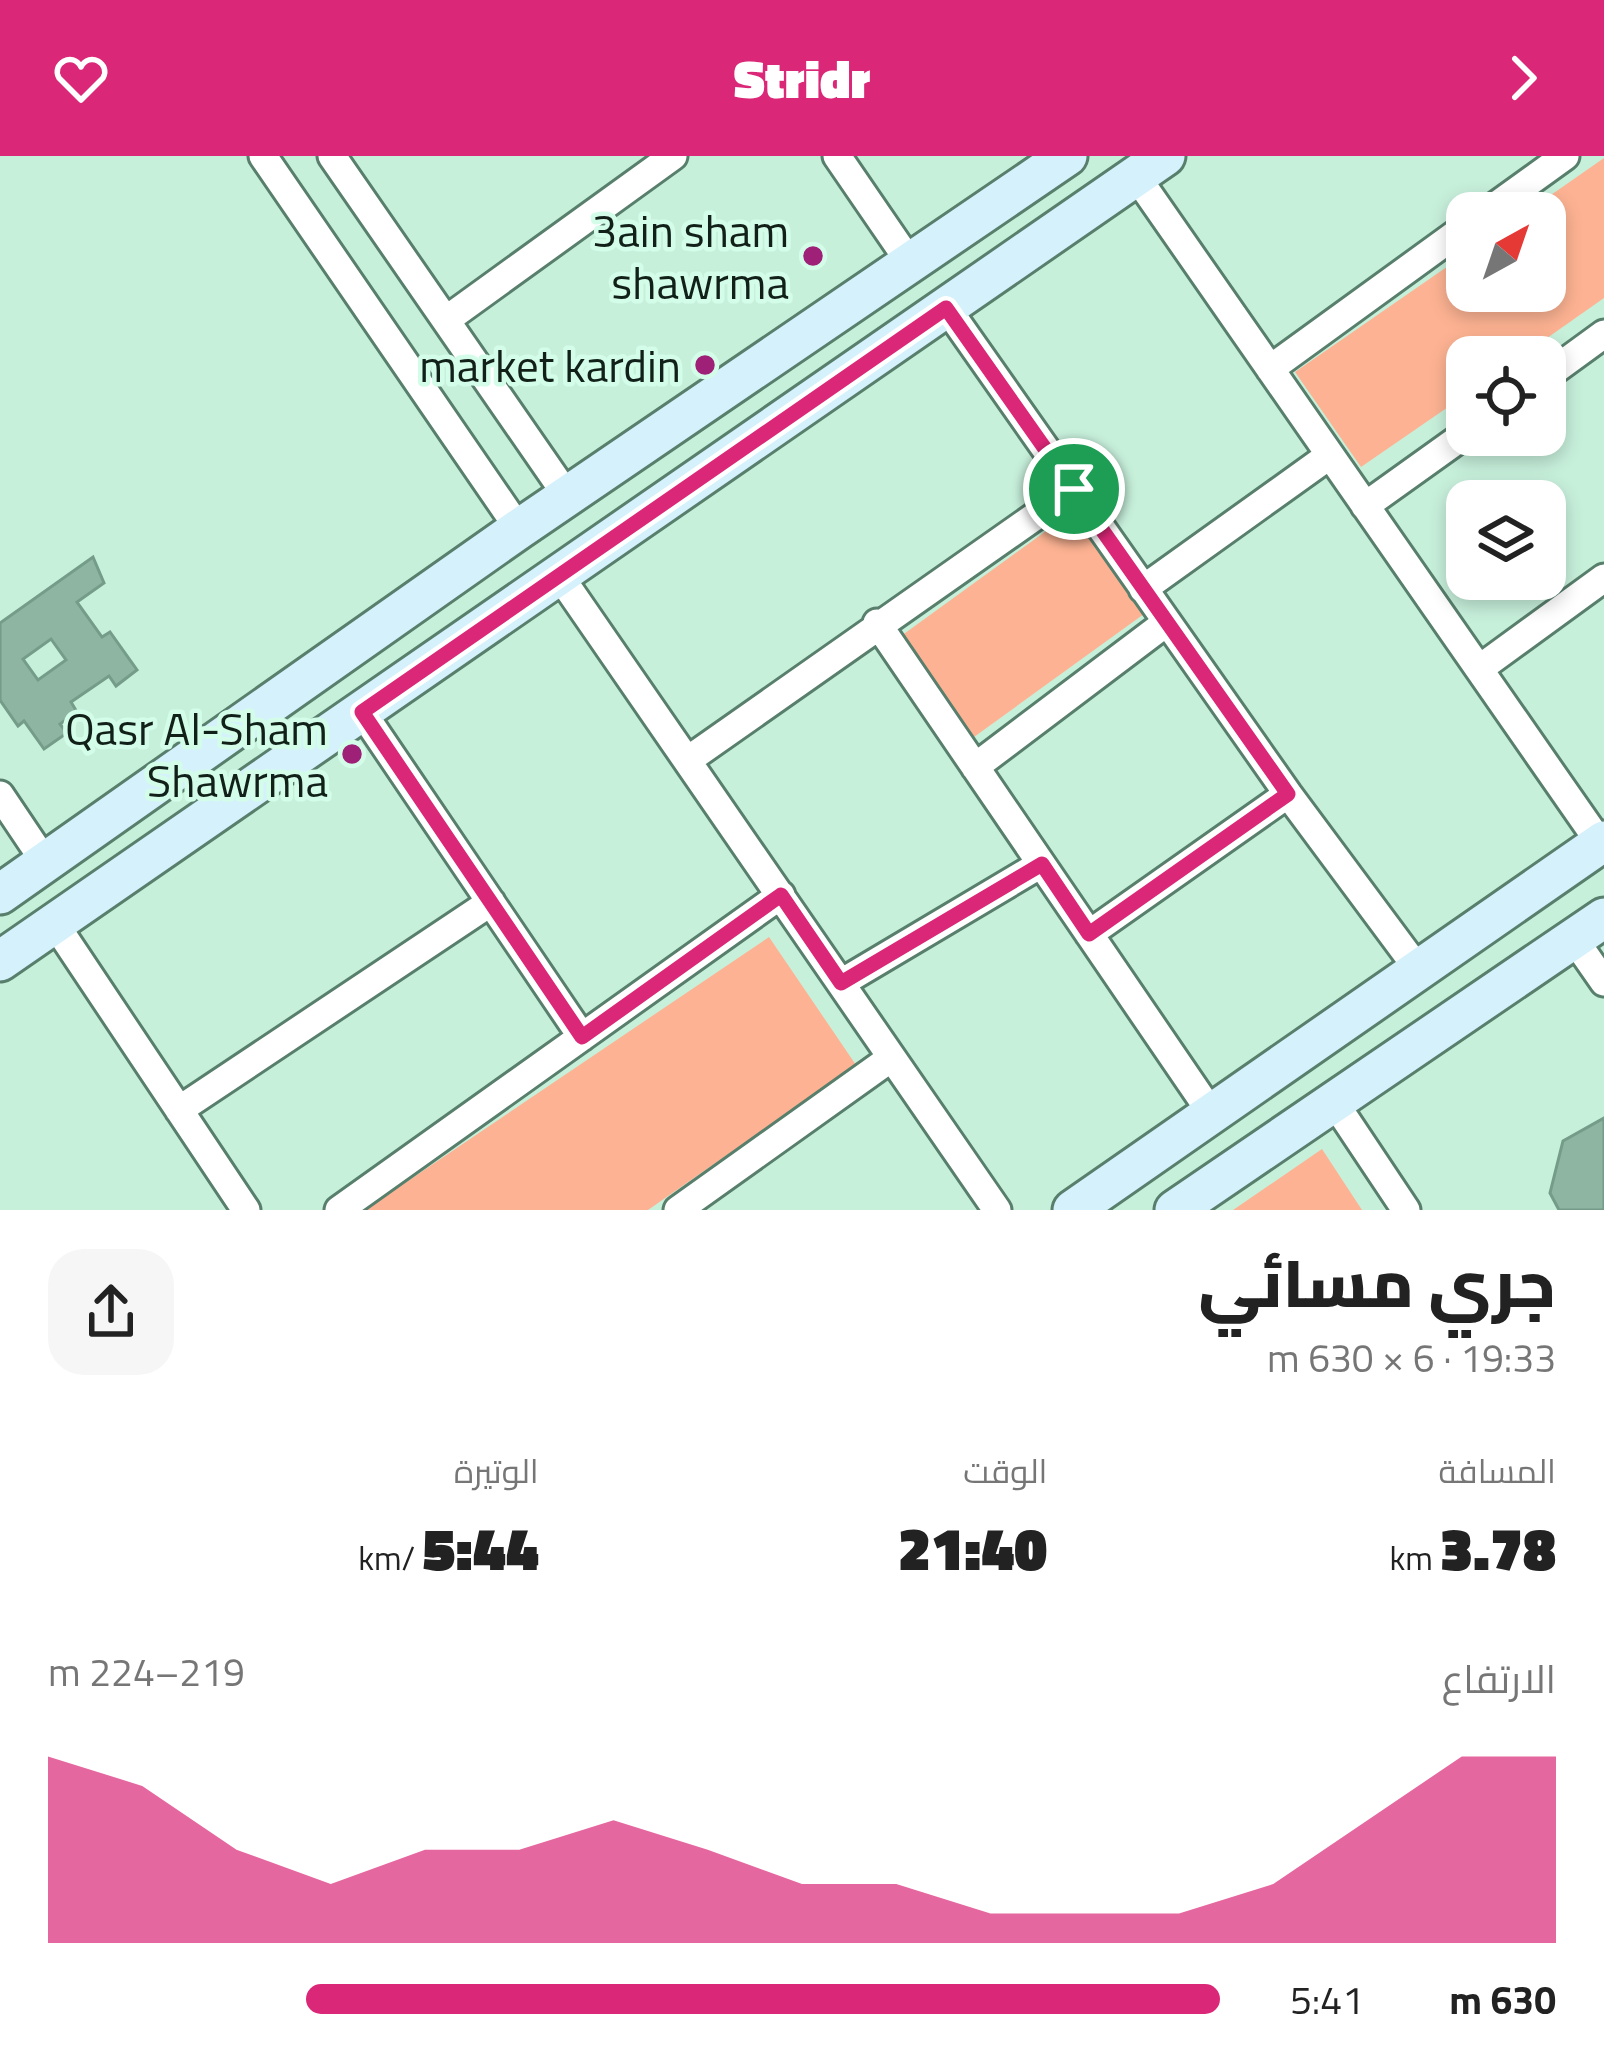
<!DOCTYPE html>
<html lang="ar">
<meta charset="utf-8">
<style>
:root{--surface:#fff;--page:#f6f6f6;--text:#222;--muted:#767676;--accent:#db2777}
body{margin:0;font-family:"Titillium Web",Cairo,sans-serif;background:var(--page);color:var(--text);direction:rtl;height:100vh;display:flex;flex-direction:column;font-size:45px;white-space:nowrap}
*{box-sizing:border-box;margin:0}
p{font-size:39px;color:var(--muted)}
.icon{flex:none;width:66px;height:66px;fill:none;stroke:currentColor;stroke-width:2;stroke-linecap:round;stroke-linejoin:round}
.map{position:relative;height:1054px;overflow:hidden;direction:ltr}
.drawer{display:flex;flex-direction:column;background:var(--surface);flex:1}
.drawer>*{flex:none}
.needle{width:78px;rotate:40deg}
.fabs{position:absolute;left:1446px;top:36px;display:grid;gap:24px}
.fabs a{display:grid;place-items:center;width:120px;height:120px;border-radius:24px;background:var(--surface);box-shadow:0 6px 18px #0003;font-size:60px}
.pin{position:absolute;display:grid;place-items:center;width:102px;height:102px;color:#fff;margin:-51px;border:6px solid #fff;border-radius:50%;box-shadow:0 3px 12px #0007}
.round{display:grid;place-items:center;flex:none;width:126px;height:126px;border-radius:36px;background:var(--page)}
.summary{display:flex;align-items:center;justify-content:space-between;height:204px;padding:0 48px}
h1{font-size:66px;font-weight:800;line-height:90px}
.figures{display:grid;grid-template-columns:repeat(3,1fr);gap:18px;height:204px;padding:12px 48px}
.figures div{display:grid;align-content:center}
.figures b{font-size:60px;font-weight:800}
.figures small{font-size:33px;font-weight:400}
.figures p{font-size:33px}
.chart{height:336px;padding:24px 48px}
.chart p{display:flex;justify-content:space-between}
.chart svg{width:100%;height:216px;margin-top:12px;fill:var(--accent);opacity:.7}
ul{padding:0 48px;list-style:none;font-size:39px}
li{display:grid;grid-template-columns:192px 144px 1fr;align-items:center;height:90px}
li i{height:30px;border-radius:15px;background:var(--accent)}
header{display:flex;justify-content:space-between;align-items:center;height:156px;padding:0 48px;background:var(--accent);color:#fff;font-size:54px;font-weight:800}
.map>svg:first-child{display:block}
.green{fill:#fdb393}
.building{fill:#8eb5a2;stroke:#749c89;stroke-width:3;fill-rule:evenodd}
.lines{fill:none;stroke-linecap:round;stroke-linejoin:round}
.street-casing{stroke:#587e6c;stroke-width:33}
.secondary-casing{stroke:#587e6c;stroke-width:45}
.street{stroke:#fff;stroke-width:27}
.secondary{stroke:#d4f1fc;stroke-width:39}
.route-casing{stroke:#fff;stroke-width:24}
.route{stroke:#db2777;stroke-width:15}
.poi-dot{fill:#9e2177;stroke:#d4fde9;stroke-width:4.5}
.labels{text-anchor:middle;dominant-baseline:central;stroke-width:9;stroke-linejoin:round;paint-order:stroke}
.poi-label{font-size:45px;fill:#112019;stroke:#d4fde9;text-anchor:end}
</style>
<header><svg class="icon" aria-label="forward" viewBox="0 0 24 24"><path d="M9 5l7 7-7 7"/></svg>Stridr<svg class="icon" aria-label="heart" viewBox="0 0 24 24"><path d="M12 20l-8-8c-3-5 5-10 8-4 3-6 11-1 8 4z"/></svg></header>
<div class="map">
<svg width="1604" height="1054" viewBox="0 0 1604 1054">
<rect width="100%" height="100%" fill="#c7f0db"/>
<!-- green -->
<path class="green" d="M1604,2V142L1520,201H1467V238L1361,311L1295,216L1467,97V135H1545V57H1525Z
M1071,357L1144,458L974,581L901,480Z
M769,781L856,909L648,1054H365Z
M1322,993L1362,1054H1233Z"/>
<!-- building -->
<path class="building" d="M93,401L104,427L77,446L102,481L110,476L137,514L116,530L109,520L71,546L77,556L60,568L67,577L44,593L24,565L18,570L0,544V467ZM51,483L66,504L38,524L23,503Z
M1604,962V1054H1559L1550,1037L1563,985Z"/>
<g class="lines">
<!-- street casing -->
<g class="street-casing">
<path id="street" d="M263,0L519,373
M332,0L568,341
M837,0L911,108
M1136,20L1600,687
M1486,57L1565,0
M946,151L1288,638L1418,813
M446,164L673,0
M1270,213L1467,70
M1545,221L1604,178
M1365,350L1467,277
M559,419L997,1054
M1143,433L1330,299
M877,467L1212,958
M1479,513L1604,422
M362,556L582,881
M688,604L1074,333
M975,611L1167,466
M0,639L45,706
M55,768L246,1054
M1089,778L1288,638
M1574,783L1604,826
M841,827L1041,708
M1334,946L1406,1054
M179,954L491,746
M339,1054L781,739
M678,1054L891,902"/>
</g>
<!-- secondary casing -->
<g class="secondary-casing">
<path id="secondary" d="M0,738L519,373L1067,0
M0,805L1165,0
M1073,1054L1604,685
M1175,1054L1604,762"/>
</g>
<!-- street -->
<use href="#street" class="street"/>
<!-- secondary -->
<use href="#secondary" class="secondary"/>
</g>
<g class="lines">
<!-- route casing -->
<g class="route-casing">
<path id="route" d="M946,152L1288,638L1089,778L1042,708L841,827L781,739L582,881L362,556Z"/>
</g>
<!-- route -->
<use href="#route" class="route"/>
</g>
<!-- markers -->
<g class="poi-dot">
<circle cx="813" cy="100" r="12"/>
<circle cx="705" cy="209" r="12"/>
<circle cx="352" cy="598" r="12"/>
</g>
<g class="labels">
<!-- poi labels -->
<g class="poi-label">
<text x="789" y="74">3ain sham<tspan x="789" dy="52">shawrma</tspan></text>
<text x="681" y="209">market kardin</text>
<text x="328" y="572">Qasr Al-Sham<tspan x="328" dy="52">Shawrma</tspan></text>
</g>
</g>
</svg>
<div class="fabs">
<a><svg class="needle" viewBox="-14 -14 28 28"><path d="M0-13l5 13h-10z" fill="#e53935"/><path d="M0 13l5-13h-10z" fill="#767676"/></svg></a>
<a><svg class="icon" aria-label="locate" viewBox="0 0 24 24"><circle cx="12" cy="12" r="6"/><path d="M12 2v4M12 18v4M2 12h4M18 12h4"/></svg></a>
<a><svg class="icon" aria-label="layers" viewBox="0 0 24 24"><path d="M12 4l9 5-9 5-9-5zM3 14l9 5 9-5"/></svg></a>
</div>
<div class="pin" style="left:1074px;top:333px;background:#1e9e55"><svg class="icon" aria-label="arrive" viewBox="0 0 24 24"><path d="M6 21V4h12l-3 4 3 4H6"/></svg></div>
</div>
<section class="drawer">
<div class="summary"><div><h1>جري مسائي</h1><p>19:33 · 6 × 630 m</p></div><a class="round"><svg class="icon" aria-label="share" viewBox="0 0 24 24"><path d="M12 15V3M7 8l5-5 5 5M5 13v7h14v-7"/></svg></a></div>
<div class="figures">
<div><p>المسافة</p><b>3.78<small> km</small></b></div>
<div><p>الوقت</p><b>21:40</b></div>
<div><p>الوتيرة</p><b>5:44<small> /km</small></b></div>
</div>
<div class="chart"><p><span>الارتفاع</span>219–224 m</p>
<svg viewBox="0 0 160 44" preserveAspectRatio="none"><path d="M0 44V6L10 12L20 25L30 32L40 25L50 25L60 19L70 25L80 32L90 32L100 38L110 38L120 38L130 32L140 19L150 6L160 6V44z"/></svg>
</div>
<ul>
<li><b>630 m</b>5:41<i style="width:78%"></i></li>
</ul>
</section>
